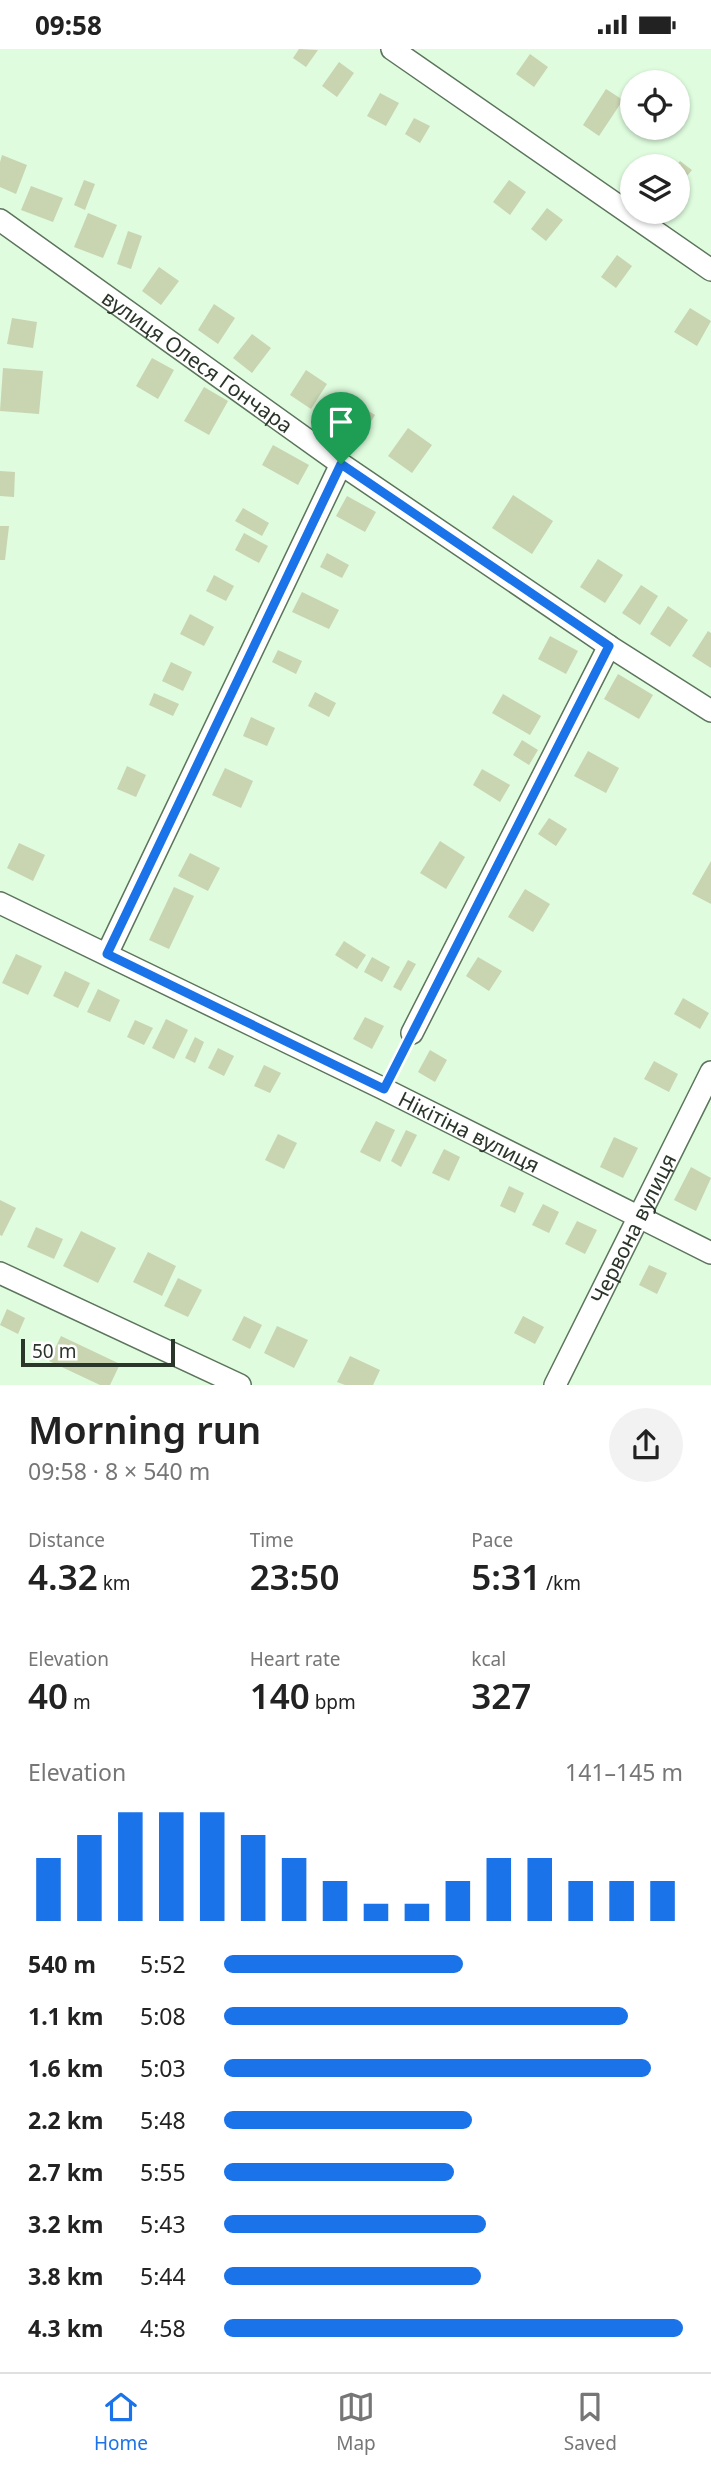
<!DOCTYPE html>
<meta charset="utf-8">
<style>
:root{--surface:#fff;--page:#f2f2f2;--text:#222;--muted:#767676;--line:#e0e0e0;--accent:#1a73e8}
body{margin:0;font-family:"Noto Sans",sans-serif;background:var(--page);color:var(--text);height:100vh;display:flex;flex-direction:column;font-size:26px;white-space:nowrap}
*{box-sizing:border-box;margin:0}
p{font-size:23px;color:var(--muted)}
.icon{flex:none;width:38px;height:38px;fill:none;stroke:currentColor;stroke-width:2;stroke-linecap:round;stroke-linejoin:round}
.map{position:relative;height:1336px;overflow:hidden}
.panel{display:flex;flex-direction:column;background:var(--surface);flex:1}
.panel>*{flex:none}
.controls{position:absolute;left:620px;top:21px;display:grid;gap:14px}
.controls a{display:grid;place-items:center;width:70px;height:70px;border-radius:50%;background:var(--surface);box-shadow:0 2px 5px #0004;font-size:35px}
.scale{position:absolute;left:21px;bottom:18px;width:154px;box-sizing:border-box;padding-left:7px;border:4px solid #2b362b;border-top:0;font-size:19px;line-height:24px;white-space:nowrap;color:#2b362b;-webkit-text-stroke:5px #fff;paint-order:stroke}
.pin{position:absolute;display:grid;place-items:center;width:60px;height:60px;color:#fff;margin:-72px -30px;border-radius:50% 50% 50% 0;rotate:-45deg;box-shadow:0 0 7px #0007}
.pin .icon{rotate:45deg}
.round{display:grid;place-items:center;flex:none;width:74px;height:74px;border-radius:37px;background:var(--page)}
.headline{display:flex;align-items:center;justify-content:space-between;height:119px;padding:0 28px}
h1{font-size:38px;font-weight:600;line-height:52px}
.stats{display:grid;grid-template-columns:repeat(3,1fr);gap:10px;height:119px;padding:7px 28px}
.stats div{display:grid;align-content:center}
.stats b{font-size:35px;font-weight:600}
.stats small{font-size:19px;font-weight:400}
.stats p{font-size:19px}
.chart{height:196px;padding:14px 28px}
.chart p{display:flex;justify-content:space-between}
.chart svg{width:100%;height:126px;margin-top:7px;stroke:var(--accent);stroke-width:6}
ul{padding:0 28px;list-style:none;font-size:23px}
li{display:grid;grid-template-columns:112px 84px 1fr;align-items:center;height:52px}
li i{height:18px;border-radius:9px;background:var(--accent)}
.status{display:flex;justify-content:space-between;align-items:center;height:49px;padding:0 35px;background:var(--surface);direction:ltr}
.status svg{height:19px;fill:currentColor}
.dock{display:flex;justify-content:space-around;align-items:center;height:98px;border-top:2px solid var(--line);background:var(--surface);font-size:19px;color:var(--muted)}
.dock a{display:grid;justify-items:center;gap:4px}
.dock .active{color:var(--accent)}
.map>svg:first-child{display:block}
.building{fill:#c9d4b1}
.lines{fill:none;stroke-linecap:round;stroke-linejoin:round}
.street-casing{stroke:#5b745b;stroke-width:24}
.path{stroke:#829682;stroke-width:3.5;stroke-dasharray:7 3.5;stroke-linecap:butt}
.street{stroke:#fff;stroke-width:21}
.route-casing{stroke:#fff;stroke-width:14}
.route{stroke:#1a73e8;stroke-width:9}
.labels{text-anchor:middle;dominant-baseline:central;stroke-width:7;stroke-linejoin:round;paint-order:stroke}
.street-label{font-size:21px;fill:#2b362b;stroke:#fff}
</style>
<div class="status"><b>09:58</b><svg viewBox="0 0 49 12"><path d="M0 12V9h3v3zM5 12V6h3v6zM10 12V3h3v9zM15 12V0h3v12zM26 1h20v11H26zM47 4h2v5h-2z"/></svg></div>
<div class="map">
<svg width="711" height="1336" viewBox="0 0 711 1336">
<rect width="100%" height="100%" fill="#dffcde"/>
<!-- building -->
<path class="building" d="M299,0L318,1L306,18L293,9Z
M530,5L548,18L534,38L516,25Z
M339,13L354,24L337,48L322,37Z
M606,40L623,51L599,87L583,76Z
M380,44L399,54L386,77L367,67Z
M414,69L430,77L420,94L405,85Z
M2,106L27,116L16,145L0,138V113Z
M680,112L692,121L677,139L676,117Z
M84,131L95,135L85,161L74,156Z
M509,131L526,143L510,166L493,153Z
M31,137L63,149L53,173L21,161Z
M547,159L563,171L546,192L531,180Z
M88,164L117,176L103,209L74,198Z
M128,182L142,187L131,220L117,215Z
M617,206L632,217L616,239L601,228Z
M159,218L179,232L161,256L142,242Z
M214,255L235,269L218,295L198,281Z
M690,259L711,272L697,297L674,283Z
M12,269L37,273L33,299L7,295Z
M252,285L271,299L252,324L233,309Z
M152,309L174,321L158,350L136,337Z
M3,319L43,322L39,365L0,362Z
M306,321L327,335L311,360L290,346Z
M204,338L228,352L209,386L184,372Z
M349,350L375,366L360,390L334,374Z
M408,379L432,396L412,424L388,407Z
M273,396L309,416L298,436L262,416Z
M0,422L15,423L14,448L0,447Z
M513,446L553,472L532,505L492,479Z
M347,447L376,463L365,483L336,467Z
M243,459L269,474L262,487L235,472Z
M0,477H9L5,511H0Z
M244,484L268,497L259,514L235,501Z
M327,504L349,516L342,529L320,518Z
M598,510L623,526L605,554L580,538Z
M214,526L234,537L226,552L206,542Z
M641,536L658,547L640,576L622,564Z
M302,543L339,561L329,580L292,563Z
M668,557L688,571L670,598L650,585Z
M190,565L214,578L204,597L180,585Z
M708,582L711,584V619L692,607Z
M550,587L578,602L566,625L538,610Z
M278,601L302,612L296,625L272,613Z
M171,613L192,623L183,642L162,632Z
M618,625L653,646L639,670L604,650Z
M315,643L336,654L329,668L308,657Z
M154,644L179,655L173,667L149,656Z
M503,645L541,667L530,686L492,664Z
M251,668L275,679L267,697L243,687Z
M522,691L538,701L529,716L513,706Z
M588,702L619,719L606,744L574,727Z
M127,717L146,726L136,748L117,740Z
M225,719L253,732L241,759L212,746Z
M482,720L510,736L500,753L473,736Z
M549,769L567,780L556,797L538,785Z
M440,792L465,808L446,840L420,824Z
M19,794L45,806L33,832L7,819Z
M190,804L220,819L208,842L178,827Z
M711,812V855L692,845Z
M174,838L194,847L169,900L149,891Z
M525,840L550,855L533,883L508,868Z
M344,892L366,906L357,920L335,906Z
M16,905L42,917L28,946L2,934Z
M372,908L390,918L382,933L364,923Z
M478,908L502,922L489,942L466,927Z
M408,911L416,915L401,942L393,938Z
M65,922L90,934L78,959L53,947Z
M98,940L120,951L110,973L87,963Z
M683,949L709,964L700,980L674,965Z
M365,968L384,977L372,1000L353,990Z
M166,970L188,981L174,1010L152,999Z
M135,971L153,979L144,996L127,988Z
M195,988L204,993L195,1014L185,1009Z
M218,999L234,1007L224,1027L208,1019Z
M430,1001L447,1011L435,1033L418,1023Z
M654,1012L678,1025L669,1043L644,1030Z
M264,1016L281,1024L270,1044L254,1037Z
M376,1072L395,1081L380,1113L360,1103Z
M406,1081L417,1086L401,1118L391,1112Z
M278,1085L297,1094L284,1120L265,1111Z
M614,1088L638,1099L623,1129L600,1118Z
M444,1100L460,1108L449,1132L432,1124Z
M691,1118L711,1129L696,1162L674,1151Z
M509,1137L524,1144L515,1164L500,1157Z
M0,1151L16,1159L2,1187L0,1186Z
M543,1155L559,1163L549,1184L532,1176Z
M577,1172L597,1181L585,1205L565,1195Z
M36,1178L63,1190L54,1210L27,1198Z
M81,1182L116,1199L98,1234L63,1217Z
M148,1203L176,1217L162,1247L133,1233Z
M649,1216L667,1224L657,1245L639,1236Z
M178,1229L202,1241L188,1268L164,1257Z
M7,1260L25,1269L18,1285L0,1276Z
M244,1267L262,1276L250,1300L232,1291Z
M523,1267L544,1278L535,1295L514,1284Z
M277,1277L308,1291L294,1319L264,1304Z
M61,1287L120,1315L110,1336H100L49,1312Z
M350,1307L380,1321L373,1336H345L337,1333Z"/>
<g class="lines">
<!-- street casing -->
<g class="street-casing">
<g id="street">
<path d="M392,0L711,221"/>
<path id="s1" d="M0,171L341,415L609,597L711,662"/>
<path id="s2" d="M0,854L384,1040L711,1204"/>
<path d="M107,905L341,415"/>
<path d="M412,984L609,597"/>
<path d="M0,1224L240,1336"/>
<path id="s3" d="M555,1336L711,1023"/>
</g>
</g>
<!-- path -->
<path class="path" d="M393,1023L403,1001"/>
<!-- street -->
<use href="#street" class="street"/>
</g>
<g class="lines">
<!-- route casing -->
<g class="route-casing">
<path id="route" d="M341,415L609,597L384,1040L107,905Z"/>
</g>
<!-- route -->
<use href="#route" class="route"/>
</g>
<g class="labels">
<!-- street labels -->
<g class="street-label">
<text stroke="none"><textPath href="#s1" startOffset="243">вулиця Олеся Гончара</textPath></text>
<text stroke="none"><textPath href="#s2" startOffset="522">Нікітіна вулиця</textPath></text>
<text stroke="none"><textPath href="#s3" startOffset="175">Червона вулиця</textPath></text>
</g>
</g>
</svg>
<div class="controls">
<a><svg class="icon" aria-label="locate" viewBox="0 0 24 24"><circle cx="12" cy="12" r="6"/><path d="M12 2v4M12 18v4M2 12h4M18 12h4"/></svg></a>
<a><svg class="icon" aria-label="layers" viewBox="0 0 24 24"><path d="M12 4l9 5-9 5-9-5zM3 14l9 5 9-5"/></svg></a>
</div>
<div class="scale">50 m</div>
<div class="pin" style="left:341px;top:415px;background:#1e9e55"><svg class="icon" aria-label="arrive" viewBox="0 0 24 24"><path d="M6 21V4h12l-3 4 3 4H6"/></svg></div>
</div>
<section class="panel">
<div class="headline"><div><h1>Morning run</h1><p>09:58 · 8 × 540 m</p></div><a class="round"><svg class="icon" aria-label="share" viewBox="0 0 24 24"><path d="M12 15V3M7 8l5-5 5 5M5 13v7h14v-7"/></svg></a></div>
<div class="stats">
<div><p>Distance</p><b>4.32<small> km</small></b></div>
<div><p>Time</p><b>23:50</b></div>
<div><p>Pace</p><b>5:31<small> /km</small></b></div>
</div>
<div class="stats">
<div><p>Elevation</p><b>40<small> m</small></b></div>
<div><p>Heart rate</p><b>140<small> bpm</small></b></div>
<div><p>kcal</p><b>327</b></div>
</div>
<div class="chart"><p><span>Elevation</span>141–145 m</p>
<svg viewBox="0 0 160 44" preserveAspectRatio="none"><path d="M5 44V22M15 44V14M25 44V6M35 44V6M45 44V6M55 44V14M65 44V22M75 44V30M85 44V38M95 44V38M105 44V30M115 44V22M125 44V22M135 44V30M145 44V30M155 44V30"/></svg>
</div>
<ul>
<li><b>540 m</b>5:52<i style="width:52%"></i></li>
<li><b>1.1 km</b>5:08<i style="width:88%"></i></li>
<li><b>1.6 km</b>5:03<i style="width:93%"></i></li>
<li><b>2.2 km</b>5:48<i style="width:54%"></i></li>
<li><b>2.7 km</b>5:55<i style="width:50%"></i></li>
<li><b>3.2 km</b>5:43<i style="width:57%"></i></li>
<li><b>3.8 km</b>5:44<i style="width:56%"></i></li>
<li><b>4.3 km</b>4:58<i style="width:100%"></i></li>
</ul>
</section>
<nav class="dock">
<a class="active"><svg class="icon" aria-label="home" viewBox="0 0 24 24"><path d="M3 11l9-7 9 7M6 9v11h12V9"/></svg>Home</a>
<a><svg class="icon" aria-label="map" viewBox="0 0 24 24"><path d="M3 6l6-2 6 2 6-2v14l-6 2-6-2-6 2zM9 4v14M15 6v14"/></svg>Map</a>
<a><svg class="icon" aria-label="saved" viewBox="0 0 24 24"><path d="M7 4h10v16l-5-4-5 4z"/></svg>Saved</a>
</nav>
